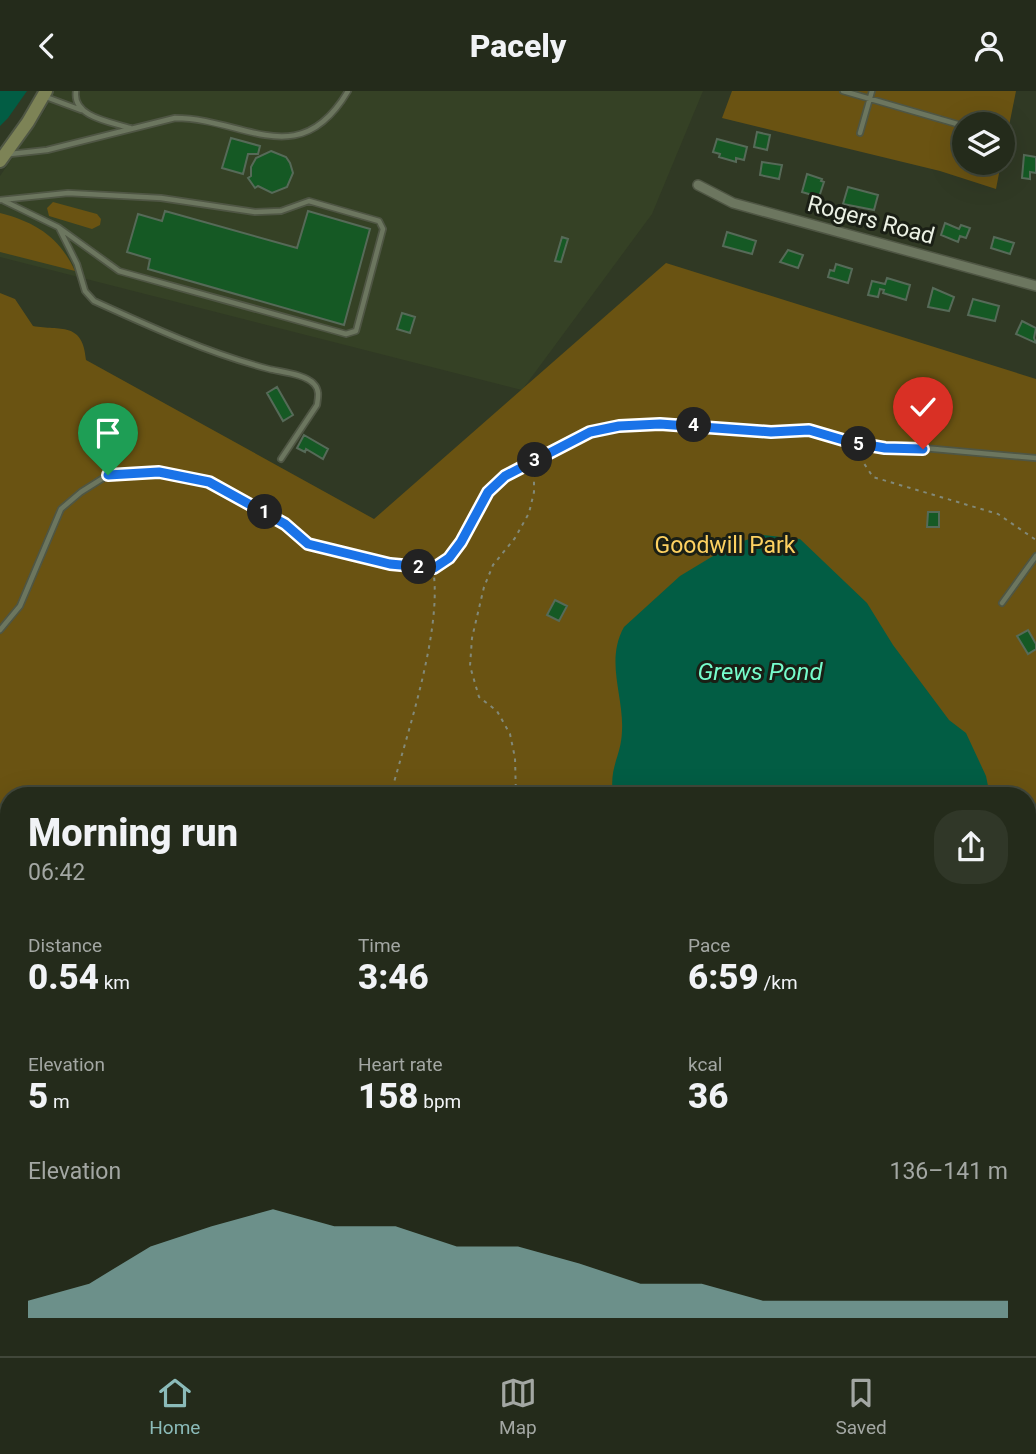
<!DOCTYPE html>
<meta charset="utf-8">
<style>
:root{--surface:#242b1b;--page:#303728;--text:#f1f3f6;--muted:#a3a7a3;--line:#41473a;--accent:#8bbbb9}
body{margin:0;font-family:Roboto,sans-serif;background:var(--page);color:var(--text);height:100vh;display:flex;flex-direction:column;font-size:26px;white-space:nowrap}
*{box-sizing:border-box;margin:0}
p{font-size:23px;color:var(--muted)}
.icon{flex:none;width:38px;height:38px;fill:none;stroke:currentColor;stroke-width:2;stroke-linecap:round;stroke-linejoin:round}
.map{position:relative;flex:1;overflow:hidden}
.panel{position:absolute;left:0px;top:696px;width:1036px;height:569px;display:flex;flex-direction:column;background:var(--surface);border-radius:28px 28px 0 0;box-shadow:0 7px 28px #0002,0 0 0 2px var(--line)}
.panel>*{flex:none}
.controls{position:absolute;left:952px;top:21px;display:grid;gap:14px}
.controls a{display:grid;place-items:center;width:63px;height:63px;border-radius:50%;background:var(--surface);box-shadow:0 7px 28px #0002,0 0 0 2px var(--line);font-size:35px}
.pin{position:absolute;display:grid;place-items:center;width:60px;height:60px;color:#fff;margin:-72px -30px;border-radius:50% 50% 50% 0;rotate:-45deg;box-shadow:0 0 7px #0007}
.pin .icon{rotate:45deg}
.km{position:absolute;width:35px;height:35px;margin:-18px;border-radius:50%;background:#222;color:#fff;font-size:19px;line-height:35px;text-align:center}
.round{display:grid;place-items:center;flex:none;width:74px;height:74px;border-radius:28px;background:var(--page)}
.headline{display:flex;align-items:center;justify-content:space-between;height:119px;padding:0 28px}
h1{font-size:38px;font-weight:800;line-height:52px}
.figures{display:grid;grid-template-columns:repeat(3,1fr);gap:10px;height:119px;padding:7px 28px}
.figures div{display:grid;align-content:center}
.figures b{font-size:35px;font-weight:800}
.figures small{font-size:19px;font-weight:400}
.figures p{font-size:19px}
.chart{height:196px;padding:14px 28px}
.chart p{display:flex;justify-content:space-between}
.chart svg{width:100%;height:126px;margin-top:7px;fill:var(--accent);opacity:.7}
header{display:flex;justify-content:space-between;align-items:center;height:91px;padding:0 28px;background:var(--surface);font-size:32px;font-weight:800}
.menu{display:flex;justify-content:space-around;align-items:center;height:98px;border-top:2px solid var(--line);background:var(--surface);font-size:19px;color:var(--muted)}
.menu a{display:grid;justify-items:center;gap:4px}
.menu .active{color:var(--accent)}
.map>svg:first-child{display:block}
.built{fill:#354125}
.green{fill:#6a5312;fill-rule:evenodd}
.water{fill:#025d44}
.building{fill:#155924;stroke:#566a58;stroke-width:2}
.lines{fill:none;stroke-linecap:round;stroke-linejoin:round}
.service-casing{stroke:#4f5644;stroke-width:8}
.minor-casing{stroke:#4f5644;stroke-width:12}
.secondary-casing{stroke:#4f5644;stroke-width:16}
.path{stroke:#828978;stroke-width:2;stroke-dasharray:3.5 5;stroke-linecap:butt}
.service{stroke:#6c765f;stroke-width:4.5}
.minor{stroke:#6c765f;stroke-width:9}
.secondary{stroke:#7d8356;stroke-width:12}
.route-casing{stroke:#fff;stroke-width:14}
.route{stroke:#1a73e8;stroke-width:9}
.labels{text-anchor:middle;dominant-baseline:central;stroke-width:6;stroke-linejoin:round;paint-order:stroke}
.street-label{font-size:23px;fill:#ebf1e4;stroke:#1a1f15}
.park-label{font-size:23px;fill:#fdd161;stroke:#1a1f15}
.water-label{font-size:24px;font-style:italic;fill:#76fccb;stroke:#1a1f15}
</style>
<header><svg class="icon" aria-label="back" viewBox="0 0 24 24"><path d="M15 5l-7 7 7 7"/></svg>Pacely<svg class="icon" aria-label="person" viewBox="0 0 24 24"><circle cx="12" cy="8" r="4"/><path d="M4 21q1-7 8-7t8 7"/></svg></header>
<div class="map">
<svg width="1036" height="1265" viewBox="0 0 1036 1265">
<rect width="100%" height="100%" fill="#303924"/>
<!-- built -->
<path class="built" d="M53,0H703L652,123L522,299L0,166V85L45,19Z"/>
<!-- green -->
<path class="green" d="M732,0H1016L1003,65V33H964V72H1001L996,98L940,80L722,27Z
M53,111L97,123L101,128L100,134L92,138L49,125L47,117Z
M0,122C36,131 60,147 75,180L0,161Z
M666,172L1036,288V1265H0V202L15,208L33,235C60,240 83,230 86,269L374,428ZM9,705H1027V1256H9Z"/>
<!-- water -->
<path class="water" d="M0,0H27L8,27L0,35Z
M763,444L800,448L867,512L893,554L949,629L966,642L986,685L990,705H613C609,674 621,667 622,640C624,605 605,570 624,536L680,485L733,453Z
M1027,1119H1036V1265H1027L1015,1257L1027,1256Z
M345,1257V1256L717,1257L715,1265H347Z"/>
<!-- building -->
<path class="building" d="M757,41L770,44L767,59L754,56Z
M231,47L260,55L258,63H248L243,83L222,77Z
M717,48L747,56L744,69L736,67V71L719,66L720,63L713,61Z
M271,60L286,66L290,72L293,82L287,96L272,102L258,95L255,97L248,87L251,85V76L256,67Z
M1024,64L1036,66V82L1030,81V88L1022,87Z
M762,71L782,74L779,88L760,84Z
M807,83L822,88L821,90L824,91L819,106L802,101Z
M848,96L878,104L874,119L843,113Z
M165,120L297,157L308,120L370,138L344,234L148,178L150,168L127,161L138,123L162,130Z
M945,132L959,138L961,134L970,137L966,147L960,145L958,151L941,144Z
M727,141L756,150L752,163L723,155Z
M562,146L568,148L561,171L555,170Z
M994,146L1014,152L1010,163L991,157Z
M788,159L803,164L798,177L780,171Z
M836,173L852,178L848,192L828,186L830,179L834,180Z
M887,187L910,194L906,209L883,202L884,199L880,198L878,206L868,204L872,190L885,193Z
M933,197L954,206L949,220L928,216Z
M973,208L999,215L995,230L968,224Z
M402,222L415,226L410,242L397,238Z
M1022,230L1036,237L1034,247L1036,252L1016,243Z
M277,296L293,324L283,330L267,302Z
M304,344L328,358L323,368L306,358L305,361L297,357Z
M928,421H939V436H927Z
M555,509L567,515L559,530L547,524Z
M1028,539L1036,553V558L1028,563L1017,545Z"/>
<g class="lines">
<!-- service casing -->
<g class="service-casing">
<path id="service" d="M76,0C72,26 111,31 130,37
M843,0L964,35
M46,6L81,19
M860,42L872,0
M10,63L47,59L175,27C244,27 299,83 348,0
M0,109L68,102L161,107L255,121L281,120L309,110L379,130L383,138L356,240L346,243L119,180L58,136L4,110
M59,137L77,173L85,200L94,210C151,236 208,262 269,278C281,281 305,283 314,293C320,299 318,307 317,314L281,368
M1002,512L1036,465
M0,539L20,515L61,418L81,401L108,384L159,381L209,391L285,433L308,453L390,473L434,477L448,467L461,451L488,401L505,385L590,341L619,335L660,333L771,340L809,339L850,351L885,357H923L1036,367
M0,882L9,886
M1027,886L1036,885"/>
</g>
<!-- minor casing -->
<g class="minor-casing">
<path id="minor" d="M698,94L733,112L1036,195"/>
</g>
<!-- secondary casing -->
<g class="secondary-casing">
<path id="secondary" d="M0,70L28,31L46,0"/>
</g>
<!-- path -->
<path class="path" d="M855,359L873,386L998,423L1036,449
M388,705L393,695C409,637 440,544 434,485
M516,705L515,667L510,643L497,620L479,606L470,575L472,547L484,496L493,474L515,447L529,422L534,401V379
M1027,989L1036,988
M280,1256L283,1265
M788,1256L798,1265"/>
<!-- service -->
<use href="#service" class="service"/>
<!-- minor -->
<use href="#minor" class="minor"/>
<!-- secondary -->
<use href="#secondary" class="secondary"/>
</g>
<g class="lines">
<!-- route casing -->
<g class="route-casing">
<path id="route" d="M108,384L159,381L209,391L285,433L308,453L390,473L434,477L449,467L461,451L488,401L505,385L590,341L619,335L660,333L771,341L809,339L850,351L885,357L923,358"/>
</g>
<!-- route -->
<use href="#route" class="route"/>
</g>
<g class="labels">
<!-- street labels -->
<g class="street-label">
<text transform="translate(871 129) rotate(15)">Rogers Road</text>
</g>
<!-- park labels -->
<g class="park-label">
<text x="725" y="454">Goodwill Park</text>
</g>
<!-- water labels -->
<g class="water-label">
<text x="760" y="581">Grews Pond</text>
</g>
</g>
</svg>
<div class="controls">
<a><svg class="icon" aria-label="layers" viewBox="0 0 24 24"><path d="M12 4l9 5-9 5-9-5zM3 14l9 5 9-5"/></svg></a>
</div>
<div class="pin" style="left:108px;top:384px;background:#1e9e55"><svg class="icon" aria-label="arrive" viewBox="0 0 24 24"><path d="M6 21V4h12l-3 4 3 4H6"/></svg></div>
<div class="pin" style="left:923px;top:358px;background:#d93025"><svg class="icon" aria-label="check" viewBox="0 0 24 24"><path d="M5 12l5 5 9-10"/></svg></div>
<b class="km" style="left:265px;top:421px">1</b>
<b class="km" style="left:419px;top:476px">2</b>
<b class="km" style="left:535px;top:369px">3</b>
<b class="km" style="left:694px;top:334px">4</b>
<b class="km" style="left:859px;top:353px">5</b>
<section class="panel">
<div class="headline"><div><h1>Morning run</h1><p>06:42</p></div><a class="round"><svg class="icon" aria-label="share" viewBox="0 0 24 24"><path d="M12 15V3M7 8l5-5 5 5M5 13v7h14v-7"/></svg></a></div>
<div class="figures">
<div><p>Distance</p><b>0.54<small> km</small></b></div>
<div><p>Time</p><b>3:46</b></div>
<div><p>Pace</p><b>6:59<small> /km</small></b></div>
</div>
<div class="figures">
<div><p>Elevation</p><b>5<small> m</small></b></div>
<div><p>Heart rate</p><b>158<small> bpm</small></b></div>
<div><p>kcal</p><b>36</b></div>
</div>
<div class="chart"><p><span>Elevation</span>136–141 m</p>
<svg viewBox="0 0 160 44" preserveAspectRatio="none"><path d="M0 44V38L10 32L20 19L30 12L40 6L50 12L60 12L70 19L80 19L90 25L100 32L110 32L120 38L130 38L140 38L150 38L160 38V44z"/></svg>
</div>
</section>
</div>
<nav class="menu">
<a class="active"><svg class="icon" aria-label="home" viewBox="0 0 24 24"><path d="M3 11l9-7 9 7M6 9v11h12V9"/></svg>Home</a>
<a><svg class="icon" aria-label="map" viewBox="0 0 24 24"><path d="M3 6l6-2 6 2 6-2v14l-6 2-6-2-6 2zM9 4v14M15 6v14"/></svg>Map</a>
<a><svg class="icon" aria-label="saved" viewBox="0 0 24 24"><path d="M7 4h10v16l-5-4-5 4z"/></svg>Saved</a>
</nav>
